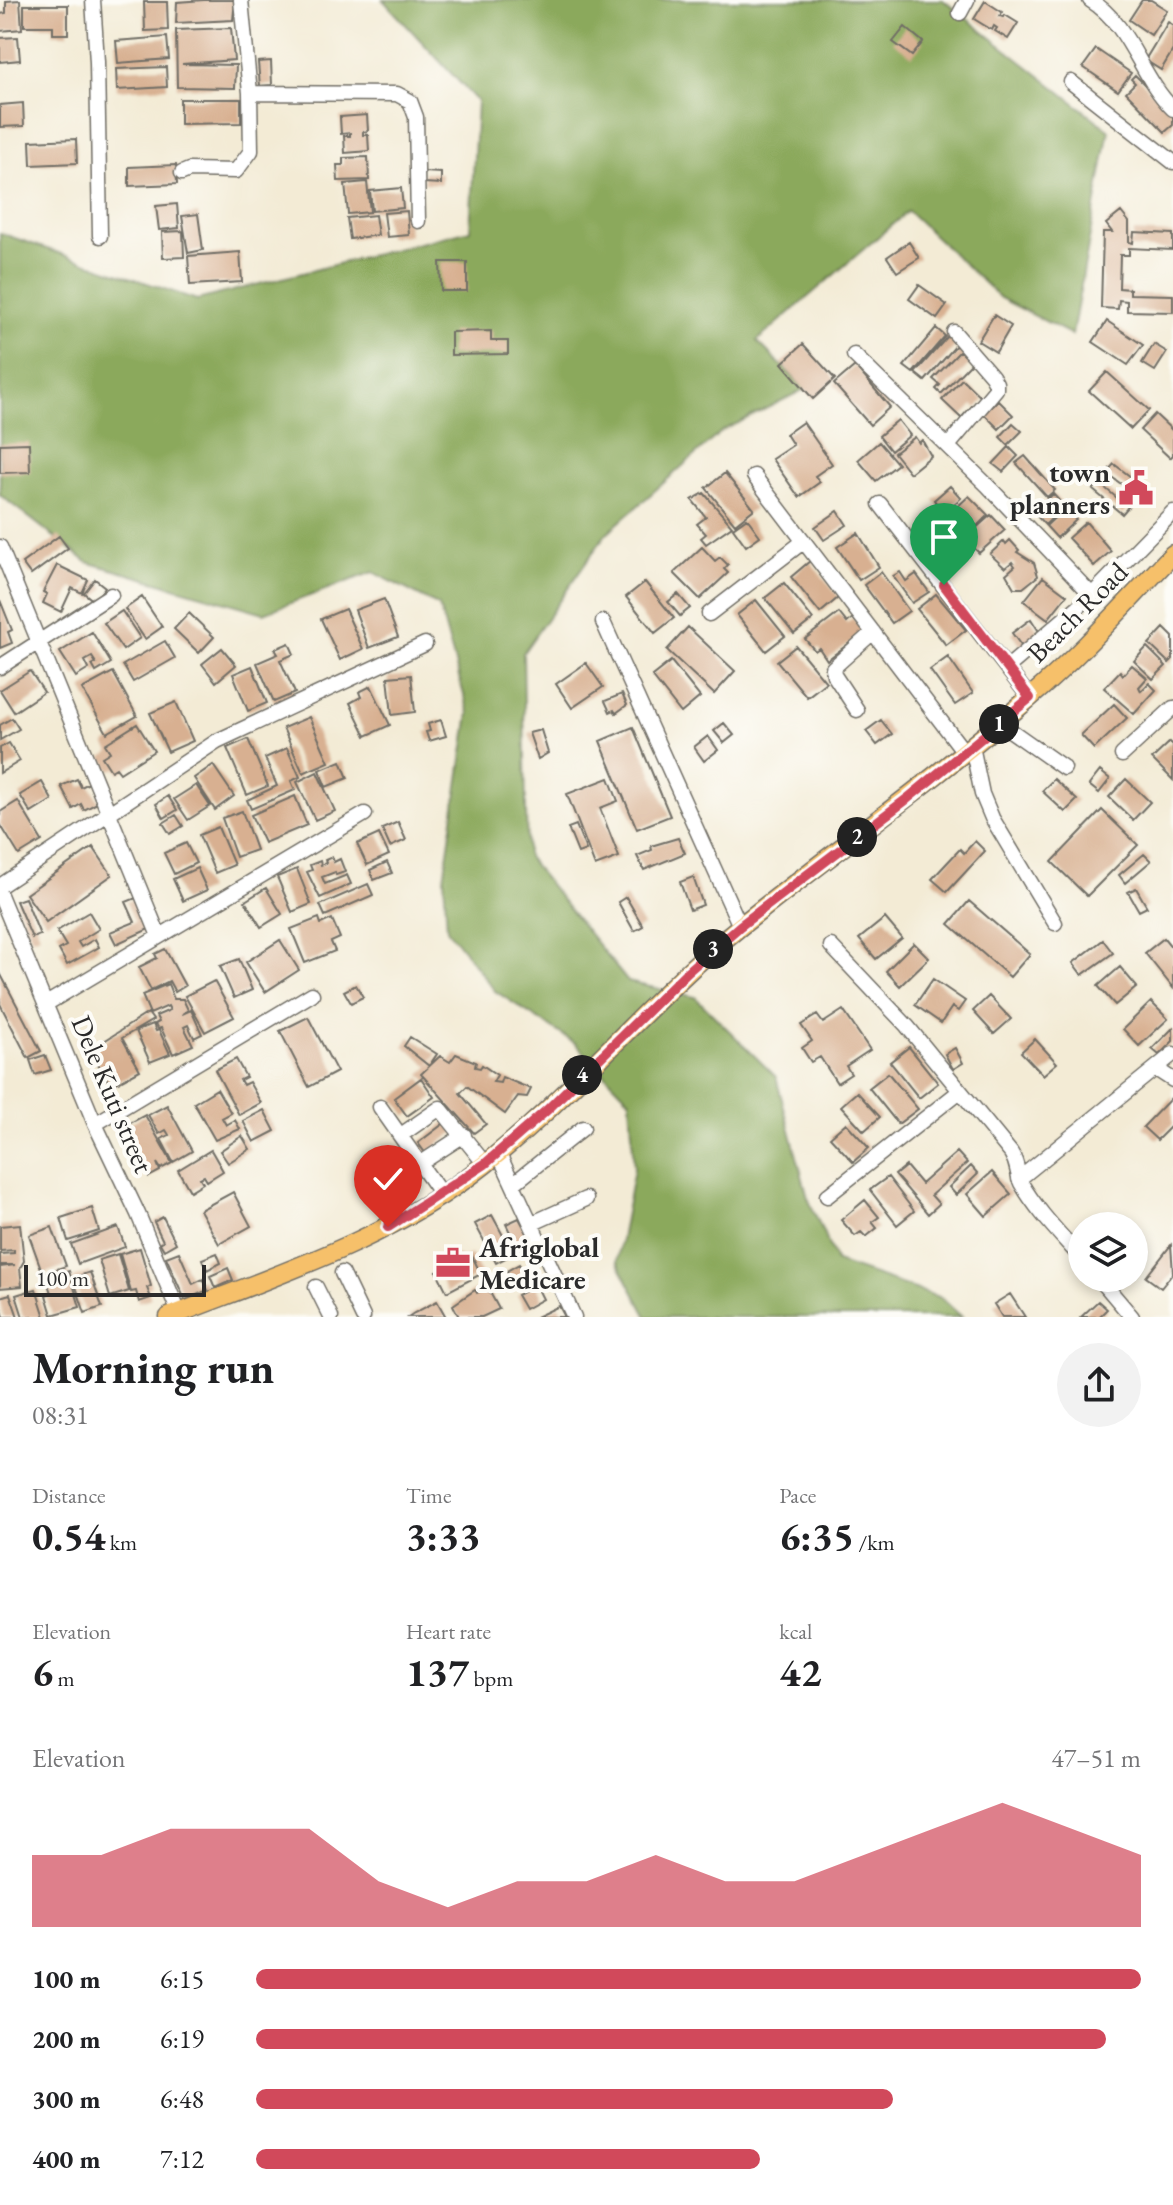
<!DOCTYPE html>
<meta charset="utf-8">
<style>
:root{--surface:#fff;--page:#f2f2f2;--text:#202124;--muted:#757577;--accent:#d1495b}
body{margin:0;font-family:"EB Garamond",serif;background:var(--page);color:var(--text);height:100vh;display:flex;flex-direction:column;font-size:30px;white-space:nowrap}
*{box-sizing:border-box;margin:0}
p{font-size:26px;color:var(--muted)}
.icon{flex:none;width:44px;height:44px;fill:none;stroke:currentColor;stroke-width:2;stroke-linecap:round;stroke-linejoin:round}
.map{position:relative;height:1317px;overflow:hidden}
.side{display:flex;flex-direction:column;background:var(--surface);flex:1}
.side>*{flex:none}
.controls{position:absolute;left:1068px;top:1212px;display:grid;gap:16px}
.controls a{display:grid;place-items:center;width:80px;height:80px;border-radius:50%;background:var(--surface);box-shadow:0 4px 12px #0003;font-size:40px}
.scale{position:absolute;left:24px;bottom:20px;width:182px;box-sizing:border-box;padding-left:8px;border:4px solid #2b2b2b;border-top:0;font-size:22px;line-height:28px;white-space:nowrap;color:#2b2b2b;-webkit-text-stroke:6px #fdfcf7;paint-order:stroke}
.pin{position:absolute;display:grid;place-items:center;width:68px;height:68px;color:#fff;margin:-82px -34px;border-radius:50% 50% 50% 0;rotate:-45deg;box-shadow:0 0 8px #0007}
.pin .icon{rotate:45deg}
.km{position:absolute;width:40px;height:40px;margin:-20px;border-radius:50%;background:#222;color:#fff;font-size:22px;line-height:40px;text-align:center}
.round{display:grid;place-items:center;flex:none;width:84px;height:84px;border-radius:42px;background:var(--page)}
.head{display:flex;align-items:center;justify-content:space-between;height:136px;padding:0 32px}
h1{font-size:44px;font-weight:700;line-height:60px}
.figures{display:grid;grid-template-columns:repeat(3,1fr);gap:12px;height:136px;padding:8px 32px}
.figures div{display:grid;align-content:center}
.figures b{font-size:40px;font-weight:700}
.figures small{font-size:22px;font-weight:400}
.figures p{font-size:22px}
.chart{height:224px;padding:16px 32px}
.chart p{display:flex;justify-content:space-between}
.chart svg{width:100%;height:144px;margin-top:8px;fill:var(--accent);opacity:.7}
ul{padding:0 32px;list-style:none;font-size:26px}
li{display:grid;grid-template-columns:128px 96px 1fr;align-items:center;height:60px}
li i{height:20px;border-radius:10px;background:var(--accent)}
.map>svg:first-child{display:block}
.forest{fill:#8ba95c;stroke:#5b6a44;stroke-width:2}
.building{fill:#d8b091}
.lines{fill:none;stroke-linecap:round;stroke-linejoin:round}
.minor-casing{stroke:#716e66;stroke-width:17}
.major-casing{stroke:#716e66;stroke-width:21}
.minor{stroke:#fff;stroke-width:14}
.major{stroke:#f6c06b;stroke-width:18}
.route-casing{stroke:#fff;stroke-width:16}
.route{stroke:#d1495b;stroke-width:10}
.labels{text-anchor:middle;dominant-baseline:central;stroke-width:8;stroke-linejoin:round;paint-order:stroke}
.poi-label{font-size:28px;font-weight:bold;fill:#2b2b2b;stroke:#fdfcf7;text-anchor:end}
.street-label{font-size:28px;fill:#2b2b2b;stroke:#fdfcf7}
</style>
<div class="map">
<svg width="1173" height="1317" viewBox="0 0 1173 1317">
<rect width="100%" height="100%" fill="#fdfcf7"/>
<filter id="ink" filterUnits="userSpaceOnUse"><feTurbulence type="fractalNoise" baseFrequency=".0125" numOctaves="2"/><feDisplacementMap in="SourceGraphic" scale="16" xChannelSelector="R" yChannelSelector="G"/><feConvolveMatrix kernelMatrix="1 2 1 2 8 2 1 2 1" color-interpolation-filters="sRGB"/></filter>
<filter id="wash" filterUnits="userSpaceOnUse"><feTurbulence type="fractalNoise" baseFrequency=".006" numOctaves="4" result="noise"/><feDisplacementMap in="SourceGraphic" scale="32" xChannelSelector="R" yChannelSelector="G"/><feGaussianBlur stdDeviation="1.8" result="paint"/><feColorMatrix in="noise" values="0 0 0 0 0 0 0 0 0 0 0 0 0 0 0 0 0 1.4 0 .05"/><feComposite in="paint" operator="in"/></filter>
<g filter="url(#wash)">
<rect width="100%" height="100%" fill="#f3ebd5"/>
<!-- forest -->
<path class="forest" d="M383,0H943L1109,130L1072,335L1000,298L908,211L757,341L805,389L722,431L606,534L523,653L527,857L628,982L695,997L776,1077L808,1198L836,1262L941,1298L962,1317H647L617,1261L634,1169L630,1100L575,1043L495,991L447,929L444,878L469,713L439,606L373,572L264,613L87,562L0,495V233L197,300L470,230L477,101Z"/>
<g id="blocks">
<!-- building -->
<path class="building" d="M20,0L22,29L0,31V14L6,13V1Z
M204,0H235L233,20L176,23L177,2Z
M1142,0H1151L1167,10L1151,35L1129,20Z
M985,1L1002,12L1000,16L1003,17L1005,15L1018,23L1008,39L995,31L997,28L994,26L992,30L974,19Z
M144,2H167L168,30L145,31Z
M24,5H68V34H53V26H24Z
M1168,22L1173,25V50L1161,70L1145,60Z
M905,27L923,42L912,56L893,42Z
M231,28L234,60L182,64L236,65L235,88L177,87L176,30Z
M18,37L20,60L0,62V38Z
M167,37L169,59L118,63L116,41Z
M1096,49L1131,73L1118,91L1083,67Z
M271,61L272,85L260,86L258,62Z
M166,67L167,87L117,90L116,69Z
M1135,75L1173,113V125L1165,132L1126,92L1135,83L1131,79Z
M180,99H241V123L180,124Z
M23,103L24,126L0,127V105Z
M367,115L368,131L363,132V135H368L369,151L345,153L344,136H350V133L341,134L340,117Z
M76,139L77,163L31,165L30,141Z
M368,157L369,180L338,181L337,165H343V158Z
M176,165L177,184L129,186V167Z
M424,172L441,173V184L424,183Z
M367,182L370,212L348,214L345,184Z
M401,188L403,208L372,211L370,191Z
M177,204L179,228L159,230L156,206Z
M407,211L409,235L387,237L384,213Z
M1121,212L1129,222V242L1133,243L1134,232L1173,234V250L1129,248V255H1120L1119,288L1130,289V294L1173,295V312L1127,311V301L1119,300L1118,309L1101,308L1103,232H1112L1106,224Z
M198,214L203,250L188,253L182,216Z
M375,215L378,235L350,239L347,218Z
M183,231L184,257L163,258L162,232Z
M909,242L919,258L897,272L887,257Z
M240,252L242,282L190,285L188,256Z
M440,262H467V291H441Z
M919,285L947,305L937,319L909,299Z
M994,315L1011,326L996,352L978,341Z
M1107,321L1143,345L1128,365L1093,342Z
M936,328L945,336L913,373L904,366Z
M491,331V341H508V354L451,355V332Z
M949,335L958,343L925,381L915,373Z
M803,344L835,379L813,399L782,363Z
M1154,344L1167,352L1155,371L1142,363Z
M960,351L972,362L941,394L936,389L940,385L933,379Z
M855,366L890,407L870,425L834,384Z
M1107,372L1149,410L1131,429L1089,391Z
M962,379L984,400L977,408L973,405L961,418L942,400Z
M998,400L1013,415L999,429L984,414Z
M1155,414L1173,431V455L1170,458L1140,430Z
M898,420L910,435L891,451L879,436Z
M803,422L832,464L815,476L820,482L799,497L772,459L793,445L786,434Z
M1013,423L1022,431L1008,445L1000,437Z
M915,437L919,443L922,440L931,456L910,473L894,453Z
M879,442L898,464L876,481L858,460Z
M29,443L30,472L0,473V444Z
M1009,447L1018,456L1003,472L993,464Z
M1025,456L1055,490L1047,497L1016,463Z
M1114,464L1144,487L1129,506L1123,502L1131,491L1106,473Z
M725,473L754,509L735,524L706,488Z
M1099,483L1128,507L1122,514L1093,490Z
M950,486L961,498L944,513L934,500Z
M704,493L732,526L706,544L701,538L706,534L697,524L706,517L692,500Z
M1053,494L1064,506L1045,525L1034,513Z
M969,496L988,515L976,527L957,507Z
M1065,508L1076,520L1057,538L1046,526Z
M838,511L847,525L824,540L815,527Z
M991,515L1005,530L979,553L965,538Z
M747,518L760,536L746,546L733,528Z
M1086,522L1111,551L1094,566L1068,538Z
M858,533L879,567L859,580L837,547Z
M59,536L68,548L31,575L22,563Z
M1010,540L1019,550L1017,552L1034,563L1038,576L1023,588H1014L1006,574L1015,566L1012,562L1005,568L990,554L1004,541L1006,544Z
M702,547L715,561L720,557L728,565L724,569L728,573L700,599L674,573Z
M810,561L839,597L820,613L791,577Z
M57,565L88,580L82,593L72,588L61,612L43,603L47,594L43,592Z
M881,572L909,611L892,623L864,585Z
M900,572L906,581L916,574L929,592L912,603L893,576Z
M1043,577L1067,595L1048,619L1024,601Z
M95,579L105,587L94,601L84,593Z
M645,582L674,618L655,633L626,597Z
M784,583L813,619L794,634L765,598Z
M678,594L690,608L680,616L668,602Z
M936,594L966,630L946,645L917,609Z
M142,597L162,627L145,639L125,609Z
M384,599L398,637L369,648L355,610Z
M0,600L12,630L8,632L12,643L0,648Z
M756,600L785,636L766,651L737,615Z
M345,609L363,649L340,660L321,619Z
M122,611L140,638L123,650L104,623Z
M189,613L214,637L199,653L174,629Z
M839,613L847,623L853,618L864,632L827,660L819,648L815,651L805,639Z
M1031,619L1040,633L1022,647L1012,633Z
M688,627L735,671L714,694L667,650Z
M1164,628L1173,637V659L1169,663L1149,644Z
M92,632L111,663L96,672L92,665L96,663L92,657L85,661L89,669L76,677L60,652Z
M165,641L175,658L133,682L123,665Z
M289,643L294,654L280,660L295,693L274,702L257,663L278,654L275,649Z
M796,646L826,682L807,697L777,661Z
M1147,647L1166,666L1153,679L1134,661Z
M222,648L236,665L216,682L202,664Z
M948,657L973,693L955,705L930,670Z
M671,661L700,697L681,713L652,676Z
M586,663L603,687L572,708L556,684Z
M1132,665L1147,678L1139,687L1141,691L1149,683L1156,690L1134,714L1104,688L1120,671L1123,675Z
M252,666L267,703L248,711L233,674Z
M30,671L44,692L14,712L0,690Z
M113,672L137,716L107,733L82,689Z
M411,675L415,712L392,715L388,677Z
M371,686L390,725L366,736L350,703L361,697L359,692Z
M622,694L627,705L616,713L614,710L610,712L605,701Z
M176,702L193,741L168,752L150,713Z
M1114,704L1127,718L1094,749L1081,735Z
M309,717L329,762L303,773L283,728Z
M12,718L19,729L0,740V725Z
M441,720L446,736L429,741L426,732L430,731L428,724Z
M881,720L892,734L877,745L866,731Z
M724,723L734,735L724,743L714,731Z
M137,724L154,751L120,773L116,768L111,771L102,757L110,752L105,744Z
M633,727L670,816L637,829L600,741Z
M541,730L548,753L538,759L529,733Z
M708,736L718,750L704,761L694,747Z
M248,739L268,786L247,795L227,748Z
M1170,742L1173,745V780L1152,759Z
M9,743L20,761L0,773V748Z
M287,748L300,777L291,781L295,790L251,809L247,800L277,786L265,758Z
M341,761L348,778L326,787L319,770Z
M213,765L234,796L215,810L194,778Z
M1100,771L1110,779L1099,793L1089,785Z
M317,772L335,811L315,820L297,782Z
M609,778L618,801L600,808L619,857L595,866L567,794Z
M77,779L81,787L89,783L99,802L84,810L81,804L73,809L61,786Z
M1054,779L1077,800L1065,812L1042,791Z
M1126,779L1150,802L1133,820L1109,797Z
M42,782L52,800L31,813L20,795Z
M196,785L210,806L188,820L174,799Z
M168,796L177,810L164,818L156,804Z
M295,796L307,825L264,843L251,815Z
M18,801L42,841L19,855L0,824V812Z
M1102,810L1138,845L1087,896L1052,862Z
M242,811L256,850L236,857L222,818Z
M176,815L183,826L170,834L163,823Z
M398,822L406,840L390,847L382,829Z
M576,825L586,850L578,853L568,828Z
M218,827L234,865L215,873L199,835Z
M379,834L389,855L367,865L357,844Z
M678,838L685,853L644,870L637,856L652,850L651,846Z
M975,841L985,851L947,892L932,879L960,849L964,853Z
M186,843L196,863L174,874L164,853Z
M93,847L112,875L46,922L26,894Z
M1144,854L1151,861L1125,883L1119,875Z
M332,857L334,862L340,859L345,872L336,875L335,872L322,877L325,884L347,875L351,884L320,898L307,872L312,870L310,865L320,861L321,865L326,863L325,860Z
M387,862L392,873L374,880L370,870Z
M197,868L207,890L183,901L173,879Z
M297,869L311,904L292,912L277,877Z
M693,877L703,905L690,910L680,882Z
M368,884L373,895L325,916L320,905Z
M266,888L282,914L261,927L245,901Z
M1136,888L1147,907L1139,911L1128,892Z
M626,897L643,926L634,931L618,902Z
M25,898L40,935L32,938L16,901Z
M136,898L149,929L116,944L110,932L135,922L126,902Z
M969,901L1030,954L1010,977L949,924Z
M89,912L99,929L78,942L81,947L95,939L99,947L67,965L59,950L66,946L57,931Z
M319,918L321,924L332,919L340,938L331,942L335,951L305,963L291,929Z
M885,918L902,938L876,959L859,939Z
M1164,938L1173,949V988L1145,953Z
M280,940L299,970L265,992L246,962Z
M1103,940L1113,953L1082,975L1073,963Z
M914,943L929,958L900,986L886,971Z
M165,949L185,986L175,992L169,981L151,990L139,967L157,958L155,954Z
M239,959L252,990L234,998L220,966Z
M1120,967L1137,987L1115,1005L1098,986Z
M0,973L41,1051L28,1058L0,1004Z
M933,979L965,1001L958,1011L952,1007L941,1023L915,1005Z
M214,981L234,1017L205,1032L185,996Z
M168,984L174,999H183L188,1010L182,1014L191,1010L202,1034L194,1038L188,1025L184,1027L193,1045L173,1054L161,1028L158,1029L155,1024L159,1022L156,1016L170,1010L168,1006L150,1014L142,995Z
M356,985L363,997L351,1003L344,991Z
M989,996L1011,1019L994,1034L973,1011Z
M1151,1002L1168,1019L1139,1046L1123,1029Z
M843,1010L870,1050L846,1066L851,1074L837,1083L820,1057L811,1062L802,1048L812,1041L801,1025L817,1015L823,1023Z
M148,1013L153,1020L122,1038L140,1070L111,1086L90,1050Z
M308,1017L337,1072L309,1087L280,1031Z
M153,1024L156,1031L159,1030L170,1054L150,1062L136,1031Z
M1173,1028V1041L1159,1055L1152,1049Z
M410,1037L437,1054L429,1066L404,1046Z
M1035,1039L1057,1063L1043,1075L1021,1052Z
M909,1047L938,1083L919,1098L890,1062Z
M955,1048L963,1063L953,1069L945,1054Z
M456,1054L476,1062L475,1067L480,1068L482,1065L497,1075L493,1082L500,1083L502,1077L531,1089L527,1097L518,1096L505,1114L467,1086L460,1093L486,1124L474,1133L421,1074L440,1056L450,1062Z
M45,1055L51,1070L35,1075L30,1060Z
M236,1059L246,1077L240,1080L243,1085L249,1082L261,1103L239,1115L215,1070Z
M888,1073L918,1109L898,1124L869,1088Z
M421,1078L434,1097L407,1116L394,1098Z
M217,1089L231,1113L222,1118L226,1125L235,1120L240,1129L215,1140L194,1103Z
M857,1092L880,1117L864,1131L841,1106Z
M1173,1096V1124L1157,1140L1143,1127Z
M167,1105L192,1151L173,1162L161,1139L169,1135L166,1130L159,1134L148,1115Z
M264,1110L275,1131L254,1142L243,1121Z
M145,1115L172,1163L161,1169L157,1163L160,1171L149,1177L121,1128Z
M447,1121L455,1132L426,1154L418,1143Z
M846,1123L869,1148L853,1162L830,1137Z
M242,1136L250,1149L228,1163L220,1151Z
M211,1150L223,1171L207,1181L204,1176L200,1178L203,1183L190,1191L178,1170Z
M957,1152L967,1163L931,1195L939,1204L928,1214L895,1175L906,1166L921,1184Z
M971,1166L978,1174L956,1195L949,1187Z
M992,1172L1011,1194L986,1216L967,1194Z
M888,1177L914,1211L897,1225L870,1190Z
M233,1192L251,1226L219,1244L200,1210Z
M865,1200L879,1217L872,1222L877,1228L866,1237L861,1232L855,1236L841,1220Z
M92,1208L99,1231L68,1241L61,1218Z
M492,1215L513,1254L496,1263L475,1224Z
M163,1217L176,1243L164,1250L160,1243L163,1241L154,1222Z
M519,1218L533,1244L519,1251L506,1224Z
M20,1224L24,1261L20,1268L22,1286L0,1288V1267L15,1265H0V1254L14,1253V1250L0,1251V1226Z
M52,1227L66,1266L43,1274L29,1235Z
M118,1227L125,1247L78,1264L71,1244Z
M1171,1245L1173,1273L1161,1288L1146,1277Z
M140,1248L151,1286L147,1288L151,1298L139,1302L136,1291L131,1292L120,1254Z
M179,1252L193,1284L203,1279L208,1290L185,1300L166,1257Z
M217,1253L221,1263L207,1270L202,1259Z
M118,1254L129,1291L110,1297L99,1260Z
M471,1254L481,1274L447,1292L437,1272L446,1267L444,1262L458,1255L461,1259Z
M519,1264L526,1276L513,1283L507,1271Z
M228,1268L233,1280L215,1288L210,1276Z
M69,1271L80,1307L52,1315L46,1295L51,1293L46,1278Z
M90,1272L102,1307L85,1313L73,1278Z
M536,1285L543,1299L525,1309L517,1295Z
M487,1287L499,1309L482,1317H459L453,1305L475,1290L477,1293Z
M36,1289L45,1317H23L16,1295Z
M10,1294L18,1317H4L0,1303V1297Z
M1010,1294L1025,1317H1002L994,1304Z
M437,1301L446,1317H408L414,1313Z
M1098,1301L1107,1309L1099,1317H1081Z
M559,1306L565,1317H536Z"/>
</g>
</g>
<g filter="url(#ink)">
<use href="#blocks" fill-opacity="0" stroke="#716e66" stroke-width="2"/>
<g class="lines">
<!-- minor casing -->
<g class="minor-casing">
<path id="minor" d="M93,0L97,62L100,236
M1090,0C1131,25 1140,77 1173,109
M960,13L967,0
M1071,82L1173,162
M250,93L397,94L410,101L416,117L418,221
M182,173L189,170L236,171L251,151L250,93L241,0
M854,355L987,485L1092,595
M948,446L996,389V383L992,376L954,332
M754,476L965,753
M880,504L1030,698
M0,547L159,936
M709,614L804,541
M603,622L740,926
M0,667L111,595
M1008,667L1092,595L1173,512
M857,710L834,675L833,668L873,632
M1000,723L1064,768
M972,746L982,794L992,818L1055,923
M1122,755L1173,708
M0,886L217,741L425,644
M0,895L95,1124L138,1214L179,1313
M831,946L907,1026L1011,1153C1019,1166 1016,1172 1021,1183C1037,1211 1061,1235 1082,1259
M46,1004L365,814
M1156,1069L1173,1080
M380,1107L441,1194
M95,1124L312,994
M401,1135L440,1108L485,1164
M498,1152L574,1317
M421,1163L464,1135
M1019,1179L1173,1054
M513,1184L583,1128
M827,1196L960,1091
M533,1223L586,1199
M342,1273L363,1317
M1099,1278L1132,1317
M316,1287L331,1317"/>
</g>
<!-- major casing -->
<g class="major-casing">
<path id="major" d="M169,1317C277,1275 392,1238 484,1165C577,1092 650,998 742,925C837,849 936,779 1028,699C1080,655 1126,603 1173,554"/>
</g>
<!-- minor -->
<use href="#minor" class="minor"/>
<!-- major -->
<use href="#major" class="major"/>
</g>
</g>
<g class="lines" filter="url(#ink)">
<!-- route casing -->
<g class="route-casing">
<path id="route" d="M388,1227L485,1164L547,1110L688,971L740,926L907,799L1030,698L944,585"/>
</g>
<!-- route -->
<use href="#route" class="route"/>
</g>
<!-- icons -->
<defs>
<g id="civic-bare" transform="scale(2.76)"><path d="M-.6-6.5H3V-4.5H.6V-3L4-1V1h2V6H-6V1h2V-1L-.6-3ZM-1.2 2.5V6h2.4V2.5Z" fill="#d1495b" stroke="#fdfcf7" stroke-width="2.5" paint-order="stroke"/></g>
<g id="office-bare" transform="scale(2.76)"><path d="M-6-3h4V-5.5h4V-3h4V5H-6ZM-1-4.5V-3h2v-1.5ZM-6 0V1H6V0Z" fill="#d1495b" stroke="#fdfcf7" stroke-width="2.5" paint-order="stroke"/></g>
</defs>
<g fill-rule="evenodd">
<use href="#civic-bare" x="1136" y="488"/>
<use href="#office-bare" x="453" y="1263"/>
</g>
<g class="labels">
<!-- poi labels -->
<g class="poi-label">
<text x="1110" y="472">town<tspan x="1110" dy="32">planners</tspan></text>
<text x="479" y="1247" text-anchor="start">Afriglobal<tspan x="479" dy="32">Medicare</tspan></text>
</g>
<!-- street labels -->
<g class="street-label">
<text transform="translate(1077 612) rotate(-45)">Beach Road</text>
<text transform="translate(113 1094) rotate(67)">Dele Kuti street</text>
</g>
</g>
</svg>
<div class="controls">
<a><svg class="icon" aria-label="layers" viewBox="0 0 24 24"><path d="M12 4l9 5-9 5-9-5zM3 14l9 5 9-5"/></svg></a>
</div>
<div class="scale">100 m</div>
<div class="pin" style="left:944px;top:585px;background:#1e9e55"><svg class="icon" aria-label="arrive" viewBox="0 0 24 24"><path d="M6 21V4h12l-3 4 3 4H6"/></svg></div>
<div class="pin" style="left:388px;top:1227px;background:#d93025"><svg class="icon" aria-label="check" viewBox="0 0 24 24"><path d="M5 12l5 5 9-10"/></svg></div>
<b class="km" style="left:999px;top:724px">1</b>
<b class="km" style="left:857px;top:837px">2</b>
<b class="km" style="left:713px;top:949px">3</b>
<b class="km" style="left:582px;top:1075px">4</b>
</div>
<section class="side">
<div class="head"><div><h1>Morning run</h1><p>08:31</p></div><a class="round"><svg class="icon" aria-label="share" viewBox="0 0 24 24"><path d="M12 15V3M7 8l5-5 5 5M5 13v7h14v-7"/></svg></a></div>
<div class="figures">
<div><p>Distance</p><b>0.54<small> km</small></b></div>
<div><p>Time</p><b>3:33</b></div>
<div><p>Pace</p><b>6:35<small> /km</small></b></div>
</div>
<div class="figures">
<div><p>Elevation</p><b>6<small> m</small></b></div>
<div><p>Heart rate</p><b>137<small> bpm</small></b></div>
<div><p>kcal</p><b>42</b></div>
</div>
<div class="chart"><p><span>Elevation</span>47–51 m</p>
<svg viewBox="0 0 160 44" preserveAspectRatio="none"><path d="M0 44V22L10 22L20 14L30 14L40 14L50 30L60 38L70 30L80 30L90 22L100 30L110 30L120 22L130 14L140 6L150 14L160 22V44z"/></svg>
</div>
<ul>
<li><b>100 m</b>6:15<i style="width:100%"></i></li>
<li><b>200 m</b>6:19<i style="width:96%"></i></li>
<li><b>300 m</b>6:48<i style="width:72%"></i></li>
<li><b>400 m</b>7:12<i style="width:57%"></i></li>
</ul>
</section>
